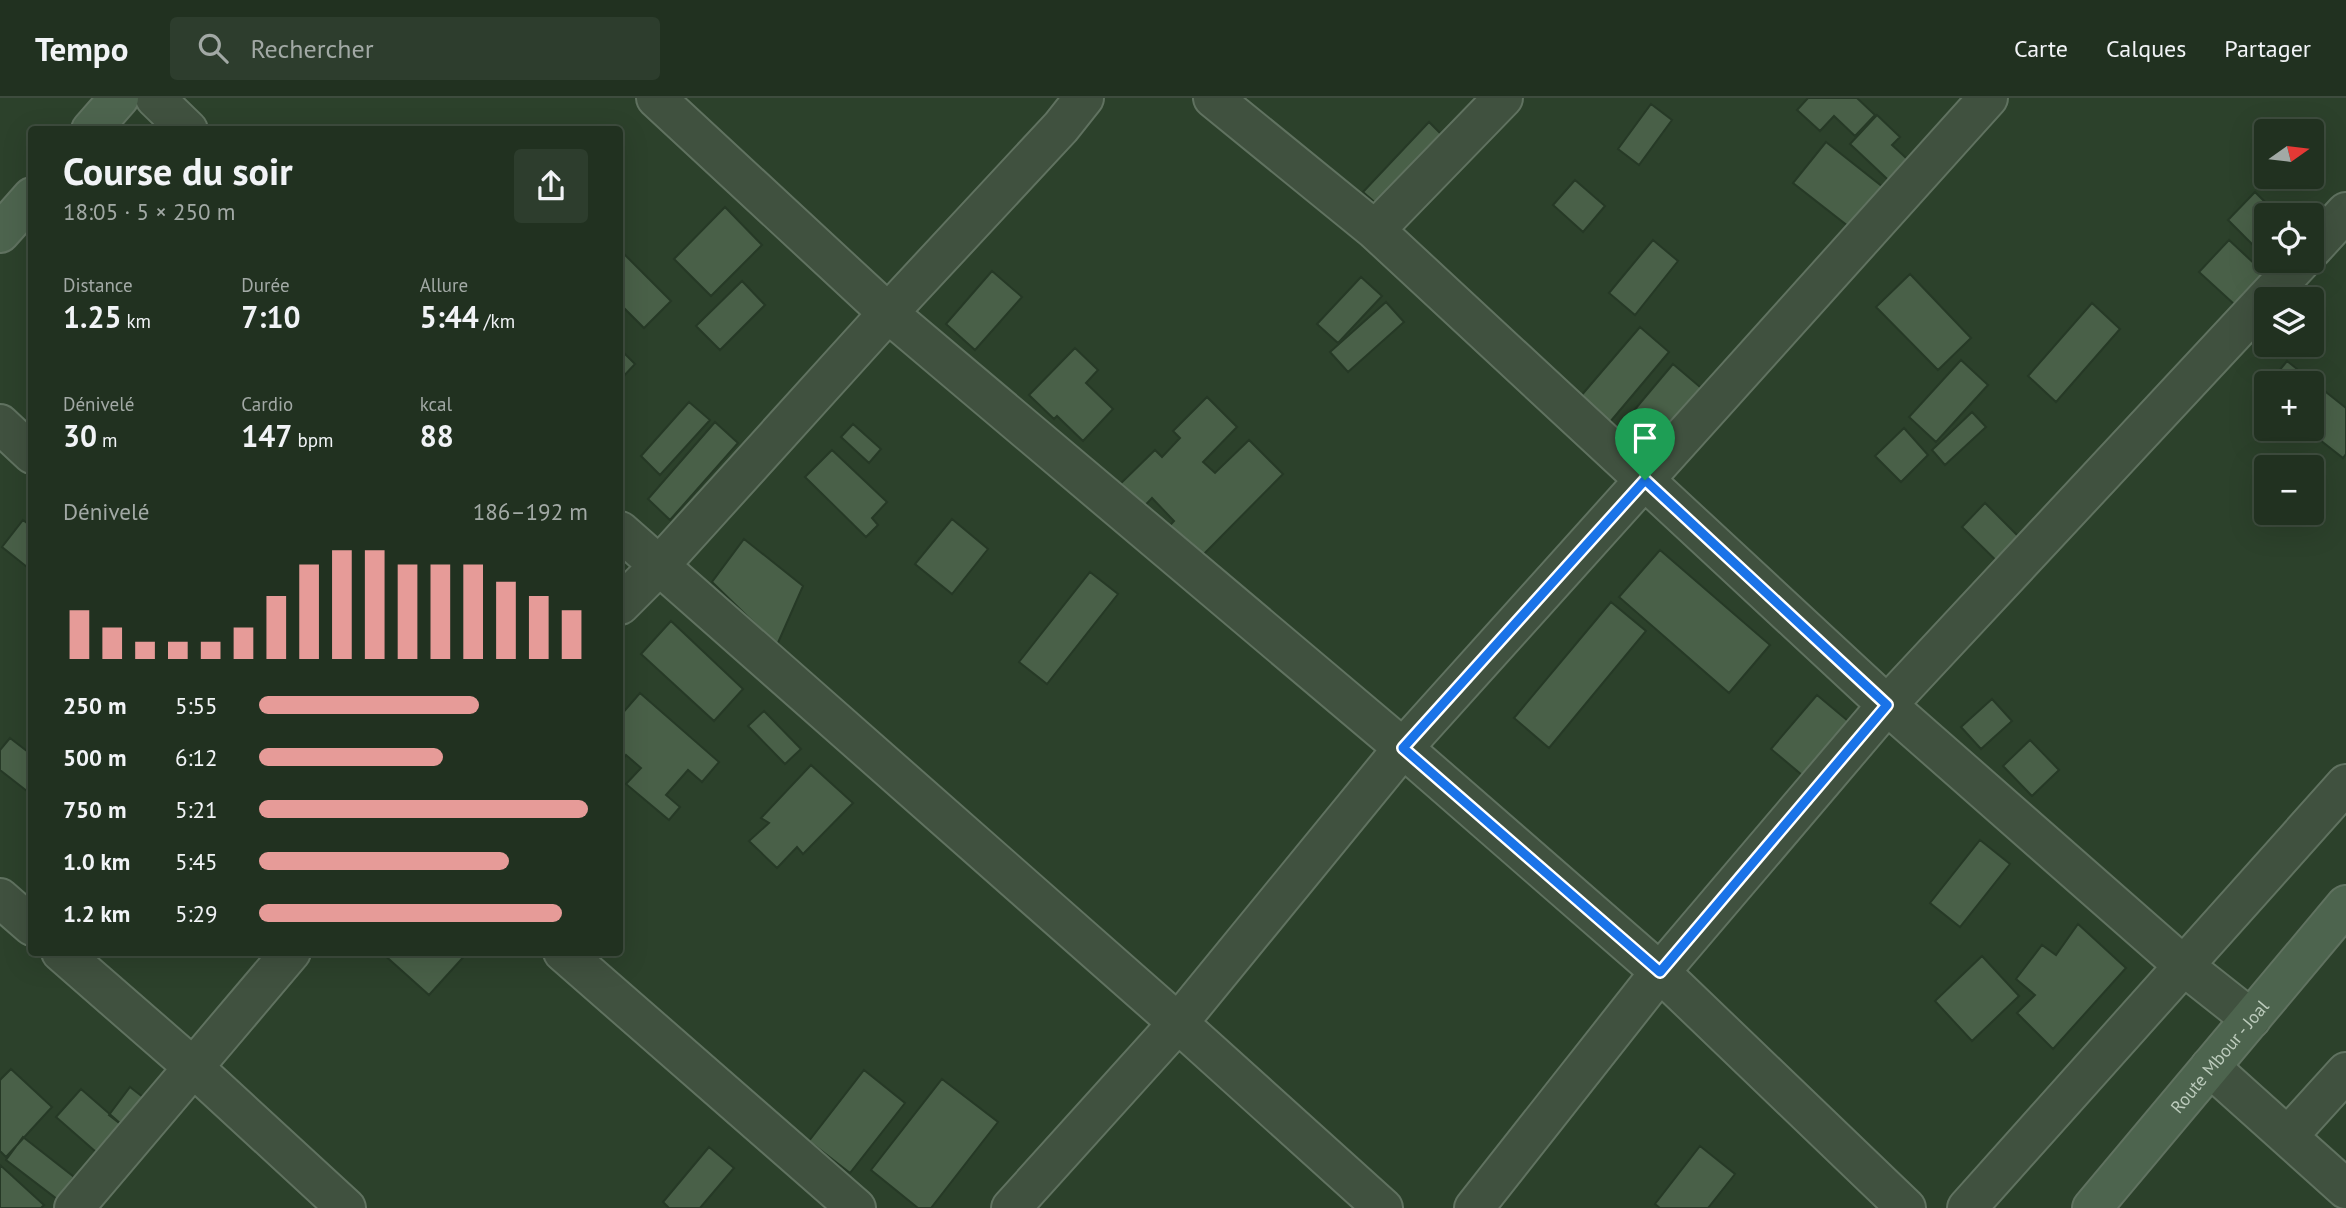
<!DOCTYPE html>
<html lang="fr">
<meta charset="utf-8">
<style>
:root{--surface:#213120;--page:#2d3d2d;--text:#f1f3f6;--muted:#a2a9a5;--line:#3e4c3e;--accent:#e69b98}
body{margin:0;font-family:"PT Sans",sans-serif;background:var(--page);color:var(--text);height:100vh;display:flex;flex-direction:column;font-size:26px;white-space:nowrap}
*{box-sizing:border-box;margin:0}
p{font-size:23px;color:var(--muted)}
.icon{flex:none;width:38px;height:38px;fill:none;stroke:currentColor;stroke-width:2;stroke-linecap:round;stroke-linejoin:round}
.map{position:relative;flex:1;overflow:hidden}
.sheet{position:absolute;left:28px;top:28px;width:595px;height:830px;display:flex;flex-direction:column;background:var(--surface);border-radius:7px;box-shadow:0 7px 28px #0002,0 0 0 2px var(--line)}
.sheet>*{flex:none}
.needle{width:46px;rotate:76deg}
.tools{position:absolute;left:2254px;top:21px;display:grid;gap:14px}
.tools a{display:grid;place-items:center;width:70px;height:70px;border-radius:7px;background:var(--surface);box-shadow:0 7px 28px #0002,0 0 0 2px var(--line);font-size:35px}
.pin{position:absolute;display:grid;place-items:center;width:60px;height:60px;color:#fff;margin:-72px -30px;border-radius:50% 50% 50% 0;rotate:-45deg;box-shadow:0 0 7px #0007}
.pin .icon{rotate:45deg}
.round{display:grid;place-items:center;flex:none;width:74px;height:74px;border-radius:7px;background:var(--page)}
.head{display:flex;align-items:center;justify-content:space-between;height:119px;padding:0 35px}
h1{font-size:38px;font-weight:700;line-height:52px}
.stats{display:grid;grid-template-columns:repeat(3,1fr);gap:10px;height:119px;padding:7px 35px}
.stats div{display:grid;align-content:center}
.stats b{font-size:30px;font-weight:700}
.stats small{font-size:19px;font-weight:400}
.stats p{font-size:19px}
.chart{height:196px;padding:14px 35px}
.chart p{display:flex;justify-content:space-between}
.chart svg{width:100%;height:126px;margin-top:7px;stroke:var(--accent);stroke-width:6}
ul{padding:0 35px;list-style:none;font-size:23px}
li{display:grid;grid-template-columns:112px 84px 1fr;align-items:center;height:52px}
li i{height:18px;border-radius:9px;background:var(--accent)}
header{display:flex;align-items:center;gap:42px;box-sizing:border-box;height:98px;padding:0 35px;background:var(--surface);border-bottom:2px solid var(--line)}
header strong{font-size:33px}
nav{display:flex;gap:38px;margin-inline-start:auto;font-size:24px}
.search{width:490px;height:63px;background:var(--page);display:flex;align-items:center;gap:18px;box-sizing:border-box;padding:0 24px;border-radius:7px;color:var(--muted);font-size:26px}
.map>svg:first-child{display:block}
.building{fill:#496048;stroke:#263926;stroke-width:2}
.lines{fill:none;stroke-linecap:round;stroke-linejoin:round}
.street-casing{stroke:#607260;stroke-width:42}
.secondary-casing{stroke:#607260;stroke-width:42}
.street{stroke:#40513f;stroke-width:38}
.secondary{stroke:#4d644e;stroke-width:38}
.route-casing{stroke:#fff;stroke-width:14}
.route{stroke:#1a73e8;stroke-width:9}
.labels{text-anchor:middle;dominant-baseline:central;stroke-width:6;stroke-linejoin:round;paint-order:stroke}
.street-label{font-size:18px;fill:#bccbbc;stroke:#243723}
</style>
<header>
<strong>Tempo</strong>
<div class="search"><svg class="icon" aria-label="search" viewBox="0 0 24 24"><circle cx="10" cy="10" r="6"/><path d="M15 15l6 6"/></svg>Rechercher</div>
<nav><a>Carte</a><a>Calques</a><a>Partager</a></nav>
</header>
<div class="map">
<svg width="2346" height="1110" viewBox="0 0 2346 1110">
<rect width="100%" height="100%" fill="#2c412b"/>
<!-- building -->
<path class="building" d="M1808,0H1857L1875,17L1855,38L1834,18L1820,33L1797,12Z
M1651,6L1672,22L1639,67L1618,51Z
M1877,17L1900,39L1892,47L1919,72L1900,93L1850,46Z
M1429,24L1450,45L1386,114L1363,94Z
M1826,44L1903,105L1871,146L1793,85Z
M1575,82L1605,108L1583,134L1553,107Z
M2255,94L2278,117H2266V160L2228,122Z
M725,109L762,147L711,198L674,161Z
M1653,142L1678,163L1635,217L1609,195Z
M2229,142L2275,185L2246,217L2199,174Z
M620,152L671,203L644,230L620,206Z
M992,173L1022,199L975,252L946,226Z
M1910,176L1971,240L1938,272L1876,209Z
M1361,179L1382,198L1338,245L1317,226Z
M742,183L765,207L720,252L696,228Z
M1386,204L1404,224L1348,274L1330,254Z
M2092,205L2120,231L2056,304L2028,278Z
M1640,229L1669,254L1610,324L1580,299Z
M1075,250L1098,272L1086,285L1113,311L1083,343L1057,318L1054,321L1029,297Z
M620,251L635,266L620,282Z
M1961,262L1988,287L1936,344L1909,319Z
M2287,263L2346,310V356L2343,360L2306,331H2312V285H2269Z
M1673,266L1713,300L1655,369L1615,335Z
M1207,299L1237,329L1203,364L1215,375L1249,342L1283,376L1190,470L1159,439L1174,423L1152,400L1136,417L1113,393L1155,352L1162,359L1180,340L1173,333Z
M689,304L710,322L660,377L641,358Z
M1972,314L1986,329L1945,367L1932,352Z
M715,324L738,345L670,422L648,401Z
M853,326L881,351L869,365L841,339Z
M1904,330L1928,357L1901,384L1875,358Z
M832,352L887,404L872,420L878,427L866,439L805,379Z
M1985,405L2040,460L2017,483L1962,429Z
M952,421L988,451L952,496L915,466Z
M23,422L32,429V473L2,449Z
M744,441L803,488L777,547L712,484Z
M1660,452L1770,547L1729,595L1619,499Z
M1090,474L1118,496L1047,586L1019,564Z
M1611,504L1646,533L1549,650L1514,620Z
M671,523L743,591L714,623L641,556Z
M640,595L719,664L702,684L688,672L666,697L680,709L669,722L626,686L641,670L626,657L620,666V618Z
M1817,597L1854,628L1808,682L1771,651Z
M1992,601L2012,623L1981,651L1961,629Z
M764,613L801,651L785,666L748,628Z
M10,640L32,657V697L0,672V652Z
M2030,642L2059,672L2032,698L2003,668Z
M811,667L853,705L803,756L797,749L777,770L749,743L769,725L761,720Z
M1980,742L2010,766L1960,829L1930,805Z
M2078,826L2126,870L2053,951L2017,915L2035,897L2016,881L2042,847L2056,857Z
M381,854H468L429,897Z
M1982,858L2019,898L1972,943L1935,903Z
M11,971L52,1009L6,1059L0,1053V982Z
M864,972L905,1005L850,1075L809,1043Z
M942,981L998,1024L931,1110H918L871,1072Z
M130,989L153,1007L132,1035L109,1017Z
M81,991L128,1032L104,1061L56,1019Z
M23,1039L74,1079L57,1101L6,1062Z
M1700,1048L1735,1076L1708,1110H1660L1655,1106Z
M709,1049L734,1070L700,1110H669L663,1104Z
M0,1067L44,1107L41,1110H0Z"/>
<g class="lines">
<!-- street casing -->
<g class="street-casing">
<path id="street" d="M155,0L188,32
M656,0L888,215L1403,650L1660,874L1906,1110
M1213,0L1375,132L1887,607L2184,868L2251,921
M1375,132L1503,0
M2312,151L2346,114
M0,326L32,356
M620,433L1178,925L1383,1110
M620,507L658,469L888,215L1061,29L1084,0
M0,800L32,828
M61,854L194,970L346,1110
M563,854L856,1110
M2210,969L2346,1091
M2288,1038L2346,974
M74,1110L291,854
M1011,1110L1178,925L1403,650L1988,0
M1474,1110L1660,874L1887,607L2301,163
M1967,1110L2346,686"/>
</g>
<!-- secondary casing -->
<g class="secondary-casing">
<g id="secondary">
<path d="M91,32L119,0"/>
<path d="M0,135L32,99"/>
<path id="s1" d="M2092,1110L2346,807"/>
</g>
</g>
<!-- street -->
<use href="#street" class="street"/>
<!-- secondary -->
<use href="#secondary" class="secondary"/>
</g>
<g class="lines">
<!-- route casing -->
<g class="route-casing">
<path id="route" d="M1645,382L1887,607L1660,874L1403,650Z"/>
</g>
<!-- route -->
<use href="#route" class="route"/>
</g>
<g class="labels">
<!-- street labels -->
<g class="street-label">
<text stroke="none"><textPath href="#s1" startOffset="198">Route Mbour - Joal</textPath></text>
</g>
</g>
</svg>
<div class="tools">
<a><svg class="needle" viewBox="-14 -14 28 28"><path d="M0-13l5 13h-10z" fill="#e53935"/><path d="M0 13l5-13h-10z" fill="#a2a9a5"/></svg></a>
<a><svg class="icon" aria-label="locate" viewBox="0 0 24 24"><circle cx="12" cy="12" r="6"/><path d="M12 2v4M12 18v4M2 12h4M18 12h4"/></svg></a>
<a><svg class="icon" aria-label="layers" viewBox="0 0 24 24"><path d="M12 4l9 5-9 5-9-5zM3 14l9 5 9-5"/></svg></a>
<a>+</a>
<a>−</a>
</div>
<div class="pin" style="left:1645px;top:382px;background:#1e9e55"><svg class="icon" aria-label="arrive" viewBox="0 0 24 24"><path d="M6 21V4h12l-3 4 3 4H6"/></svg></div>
<section class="sheet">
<div class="head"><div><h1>Course du soir</h1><p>18:05 · 5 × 250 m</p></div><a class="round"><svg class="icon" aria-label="share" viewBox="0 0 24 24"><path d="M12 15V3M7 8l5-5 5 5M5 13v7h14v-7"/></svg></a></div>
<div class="stats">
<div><p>Distance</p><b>1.25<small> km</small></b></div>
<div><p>Durée</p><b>7:10</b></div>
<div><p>Allure</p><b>5:44<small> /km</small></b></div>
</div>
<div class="stats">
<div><p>Dénivelé</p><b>30<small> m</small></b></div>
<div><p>Cardio</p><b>147<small> bpm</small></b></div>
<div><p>kcal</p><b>88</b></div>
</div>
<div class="chart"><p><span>Dénivelé</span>186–192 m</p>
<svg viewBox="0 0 160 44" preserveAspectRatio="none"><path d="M5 44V27M15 44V33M25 44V38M35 44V38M45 44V38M55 44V33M65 44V22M75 44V11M85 44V6M95 44V6M105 44V11M115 44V11M125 44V11M135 44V17M145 44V22M155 44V27"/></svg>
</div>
<ul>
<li><b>250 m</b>5:55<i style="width:67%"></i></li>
<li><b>500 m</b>6:12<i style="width:56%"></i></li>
<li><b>750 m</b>5:21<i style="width:100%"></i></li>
<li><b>1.0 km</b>5:45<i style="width:76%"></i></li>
<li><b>1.2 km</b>5:29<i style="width:92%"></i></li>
</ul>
</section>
</div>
